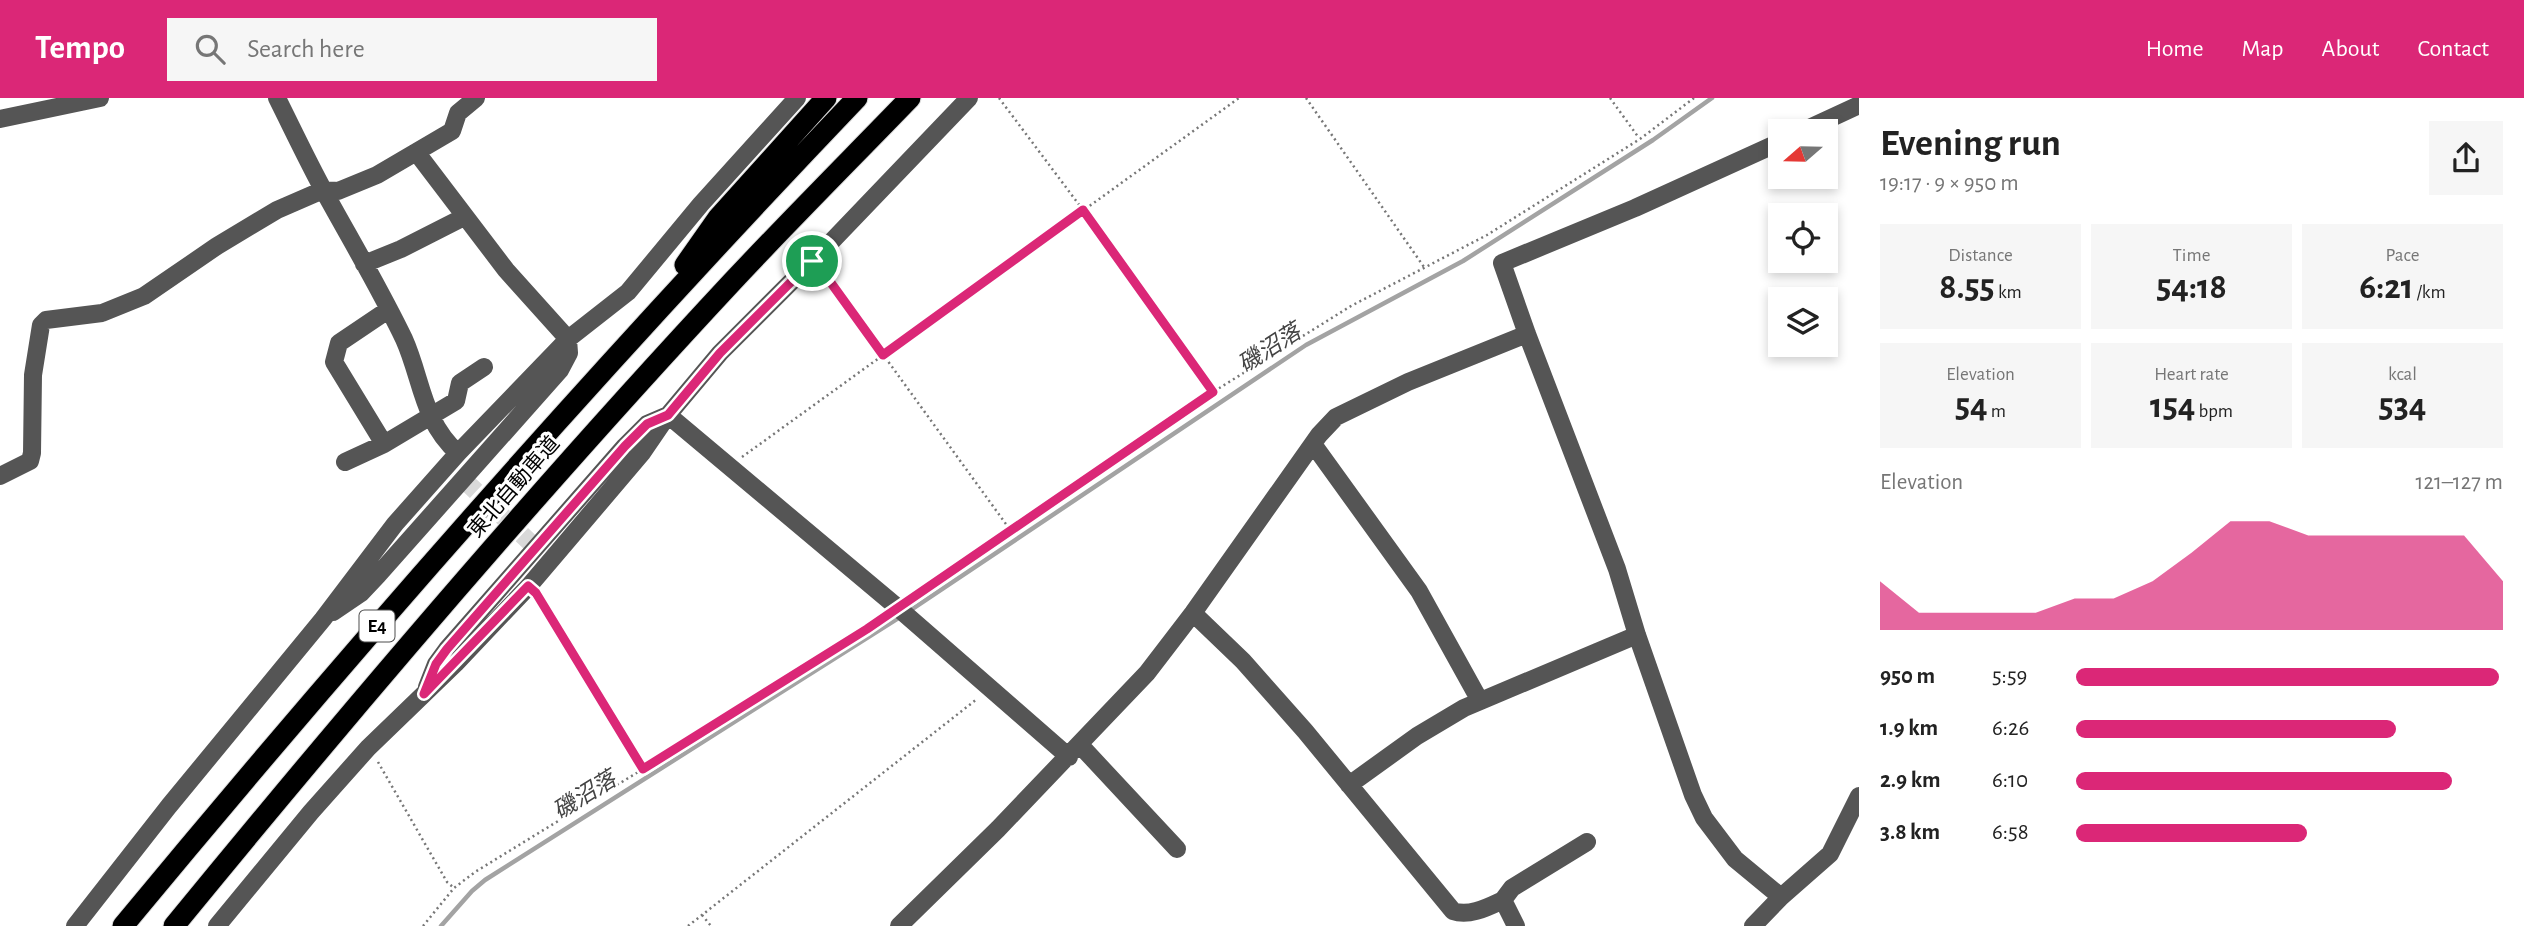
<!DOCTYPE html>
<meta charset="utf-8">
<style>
:root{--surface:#fff;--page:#f6f6f6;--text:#222;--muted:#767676;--accent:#db2777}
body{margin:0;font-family:"Alegreya Sans","Noto Sans JP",sans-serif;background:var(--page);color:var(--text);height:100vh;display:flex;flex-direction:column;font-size:26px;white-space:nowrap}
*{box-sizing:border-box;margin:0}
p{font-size:23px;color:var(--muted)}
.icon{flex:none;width:38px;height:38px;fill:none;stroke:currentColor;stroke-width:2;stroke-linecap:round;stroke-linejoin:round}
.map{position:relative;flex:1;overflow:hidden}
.sheet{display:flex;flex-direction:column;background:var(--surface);width:665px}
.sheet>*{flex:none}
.needle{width:46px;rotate:250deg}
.fabs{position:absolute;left:1768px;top:21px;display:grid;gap:14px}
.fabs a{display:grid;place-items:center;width:70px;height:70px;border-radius:0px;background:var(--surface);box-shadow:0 4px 10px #0003;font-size:35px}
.pin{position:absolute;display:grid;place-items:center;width:60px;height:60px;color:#fff;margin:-30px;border:4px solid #fff;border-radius:50%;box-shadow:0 2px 7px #0007}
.round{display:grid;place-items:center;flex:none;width:74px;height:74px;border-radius:0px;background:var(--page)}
.head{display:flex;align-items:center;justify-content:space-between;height:119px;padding:0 21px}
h1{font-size:38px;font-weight:700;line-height:52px}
.figures{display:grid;grid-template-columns:repeat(3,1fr);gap:10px;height:119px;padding:7px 21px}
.figures div{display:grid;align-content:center;border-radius:0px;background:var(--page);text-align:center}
.figures b{font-size:35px;font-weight:700}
.figures small{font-size:19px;font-weight:400}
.figures p{font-size:19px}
.chart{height:196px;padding:14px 21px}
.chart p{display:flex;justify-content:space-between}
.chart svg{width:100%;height:126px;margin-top:7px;fill:var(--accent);opacity:.7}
ul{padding:0 21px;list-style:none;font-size:23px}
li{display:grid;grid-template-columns:112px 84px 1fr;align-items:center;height:52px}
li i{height:18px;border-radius:9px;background:var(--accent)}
header{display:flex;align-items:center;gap:42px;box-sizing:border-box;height:98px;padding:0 35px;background:var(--accent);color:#fff}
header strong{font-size:33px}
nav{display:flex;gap:38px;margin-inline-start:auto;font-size:24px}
.search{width:490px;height:63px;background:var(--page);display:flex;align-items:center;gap:18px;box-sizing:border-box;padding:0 24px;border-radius:0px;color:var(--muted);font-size:26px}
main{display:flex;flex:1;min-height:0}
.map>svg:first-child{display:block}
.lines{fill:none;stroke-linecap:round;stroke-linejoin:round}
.stream{stroke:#a3a3a3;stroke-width:4.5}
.minor-tunnel{stroke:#d9d9d9;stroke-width:18;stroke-dasharray:18 9;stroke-linecap:butt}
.highway-casing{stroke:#dbdbdb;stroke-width:23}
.path{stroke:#777;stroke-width:2.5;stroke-dasharray:2 3.5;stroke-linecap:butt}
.minor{stroke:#555;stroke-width:18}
.highway{stroke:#000;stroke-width:21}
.route-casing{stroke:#fff;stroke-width:14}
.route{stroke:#db2777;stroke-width:9}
.labels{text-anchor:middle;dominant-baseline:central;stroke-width:6;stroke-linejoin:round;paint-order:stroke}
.shield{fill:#fff;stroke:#4c4c4c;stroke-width:2}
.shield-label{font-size:19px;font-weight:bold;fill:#000}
.street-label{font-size:21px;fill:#000;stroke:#fff}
.water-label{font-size:23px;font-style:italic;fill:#444;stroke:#fff}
</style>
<header>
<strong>Tempo</strong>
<div class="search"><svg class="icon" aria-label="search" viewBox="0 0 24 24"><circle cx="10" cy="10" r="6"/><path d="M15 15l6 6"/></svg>Search here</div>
<nav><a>Home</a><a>Map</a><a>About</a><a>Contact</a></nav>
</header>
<main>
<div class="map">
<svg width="1859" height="828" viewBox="0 0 1859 828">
<rect width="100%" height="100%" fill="#fff"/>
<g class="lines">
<!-- stream -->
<path class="stream" d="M908,514L1306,247L1463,163L1653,42L1712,0
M441,828L472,793L485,782L900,519"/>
<!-- minor-tunnel -->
<path class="minor-tunnel" d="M463,381L536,450"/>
<!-- highway casing -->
<g class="highway-casing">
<path id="highway" d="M685,167L718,120L826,0
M123,828C358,544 602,267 857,0
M174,828C354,608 538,392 732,184C790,122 851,61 910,0"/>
</g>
<!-- path -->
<path class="path" d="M999,0L1083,112L1213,294
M1306,0L1424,169
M1610,0L1639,40
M824,175L1011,433
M742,359L1239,0
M540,501L643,671
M910,501L1213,294L1351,208L1487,137L1640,41L1694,0
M378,664L447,784L454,790
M702,817L711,828
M423,828L454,790L475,774L643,671L885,519
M688,828L977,601"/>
<!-- minor -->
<path class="minor" d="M277,0C293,32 308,64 325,95C352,144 380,191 404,241C422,281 422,323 458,355
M0,21L100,0
M1803,33L1859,7
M1780,44L1635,110L1502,165L1527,236L1617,471L1637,537L1693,697L1704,720L1735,761L1781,799
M364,166L401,151L464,119
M384,346L334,264L339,245L388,212
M1313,346L1419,493L1480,603
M345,364L384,346L456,303L460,285L484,269
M0,378L30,363L32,355L33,277L41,227L46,222L102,215L144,198L217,148L277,112L323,92L338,93L377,77L452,33L458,15L476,0
M333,514L361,495L378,477L560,272L569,255L568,241L506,172L417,55
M1193,515L1243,563L1305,633L1453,813C1469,819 1488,809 1503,802L1516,828
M427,589L436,566L447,551L625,348L647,326L668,317L897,509L1069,659
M1080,647L1177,751
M1349,687L1417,638L1464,610L1637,537
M1503,802L1512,790L1587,744
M75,828L169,708L323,521L395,426L458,355L568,241L628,194L701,106L797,0
M217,828L311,714L368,650L456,565L529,488L642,355L668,317L720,255L832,143L969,0
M899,828L998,731L1147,575L1193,515L1319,337L1336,319L1408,284L1527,236
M1753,828L1781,799L1830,756L1859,698"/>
<!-- highway -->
<use href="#highway" class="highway"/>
</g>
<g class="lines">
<!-- route casing -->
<g class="route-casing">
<path id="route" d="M1083,112L1213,294L867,531L643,671L536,495L528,488L424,596L436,566L447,551L625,348L647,326L668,317L720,255L812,163L821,171L883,257Z"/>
</g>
<!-- route -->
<use href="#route" class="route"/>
</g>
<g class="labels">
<!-- shield labels -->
<rect class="shield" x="359.5" y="512.5" width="35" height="31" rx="5"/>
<g class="shield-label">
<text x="377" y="528">E4</text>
</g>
<!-- street labels -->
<g class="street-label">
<text transform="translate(514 389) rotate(-49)">東北自動車道</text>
</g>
<!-- water labels -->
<g class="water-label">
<text transform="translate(1270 251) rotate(-33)">磯沼落</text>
<text transform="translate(585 698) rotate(-32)">磯沼落</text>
</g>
</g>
</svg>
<div class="fabs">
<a><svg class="needle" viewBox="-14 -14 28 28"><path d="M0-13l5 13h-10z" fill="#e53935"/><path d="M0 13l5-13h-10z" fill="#767676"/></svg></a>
<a><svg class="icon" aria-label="locate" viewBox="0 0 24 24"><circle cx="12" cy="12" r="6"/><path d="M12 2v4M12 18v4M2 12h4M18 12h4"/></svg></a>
<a><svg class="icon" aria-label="layers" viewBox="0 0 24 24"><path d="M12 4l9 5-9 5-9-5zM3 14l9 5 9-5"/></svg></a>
</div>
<div class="pin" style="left:812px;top:163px;background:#1e9e55"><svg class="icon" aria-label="arrive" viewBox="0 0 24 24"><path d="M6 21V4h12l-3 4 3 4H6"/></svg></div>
</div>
<section class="sheet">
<div class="head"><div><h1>Evening run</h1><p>19:17 · 9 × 950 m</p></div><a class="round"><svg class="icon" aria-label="share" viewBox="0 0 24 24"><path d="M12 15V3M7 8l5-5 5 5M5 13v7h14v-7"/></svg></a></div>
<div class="figures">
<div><p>Distance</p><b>8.55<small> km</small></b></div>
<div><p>Time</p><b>54:18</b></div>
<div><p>Pace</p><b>6:21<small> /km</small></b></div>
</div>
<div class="figures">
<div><p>Elevation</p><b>54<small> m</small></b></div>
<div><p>Heart rate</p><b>154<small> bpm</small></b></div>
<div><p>kcal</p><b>534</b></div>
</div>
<div class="chart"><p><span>Elevation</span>121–127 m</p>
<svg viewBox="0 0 160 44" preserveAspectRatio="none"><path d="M0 44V27L10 38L20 38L30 38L40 38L50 33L60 33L70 27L80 17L90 6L100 6L110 11L120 11L130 11L140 11L150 11L160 27V44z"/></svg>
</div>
<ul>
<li><b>950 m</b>5:59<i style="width:99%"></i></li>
<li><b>1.9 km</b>6:26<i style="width:75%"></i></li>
<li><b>2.9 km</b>6:10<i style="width:88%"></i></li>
<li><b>3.8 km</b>6:58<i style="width:54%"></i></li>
</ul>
</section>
</main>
